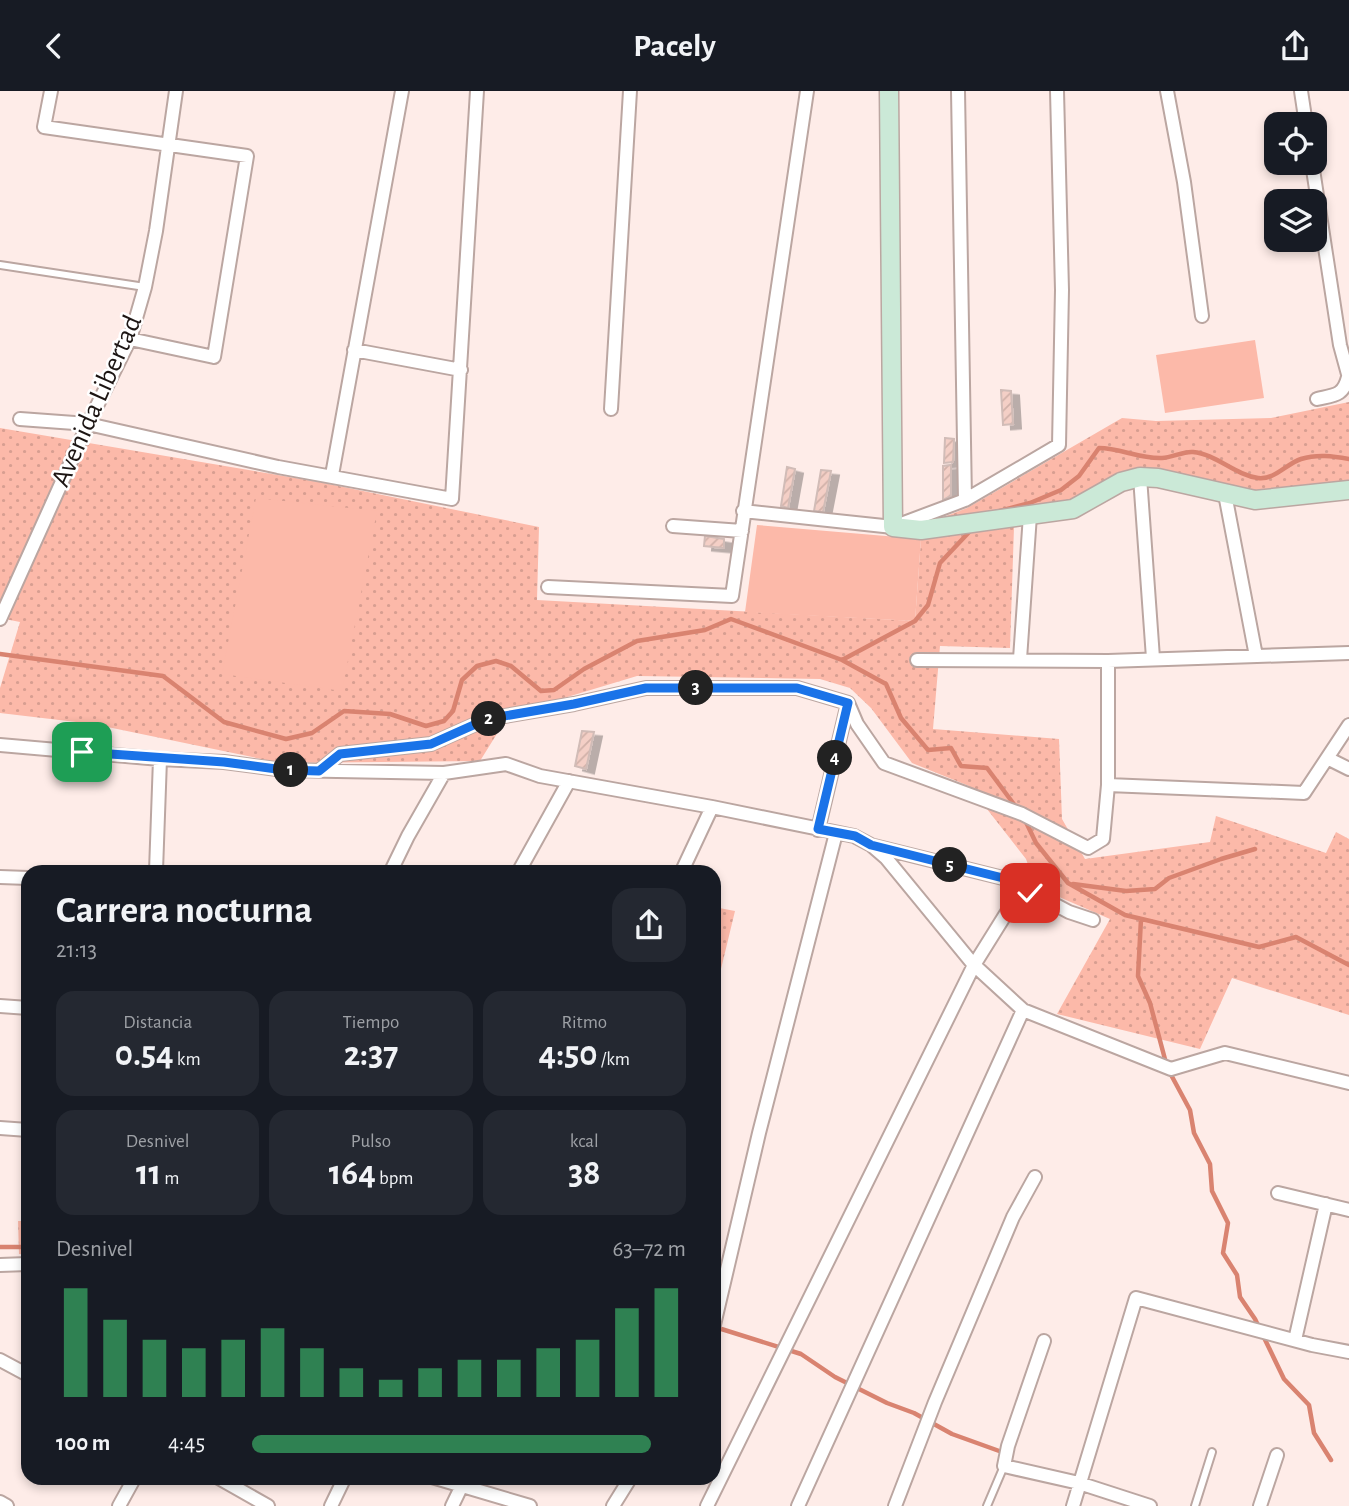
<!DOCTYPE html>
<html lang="es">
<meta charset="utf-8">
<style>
:root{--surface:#171b24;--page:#242831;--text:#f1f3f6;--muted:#9ea1a6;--accent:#2f8152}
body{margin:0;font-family:"Alegreya Sans",sans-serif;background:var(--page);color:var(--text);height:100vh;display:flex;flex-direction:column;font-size:26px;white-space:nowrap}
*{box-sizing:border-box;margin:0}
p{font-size:23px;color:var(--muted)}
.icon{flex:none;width:38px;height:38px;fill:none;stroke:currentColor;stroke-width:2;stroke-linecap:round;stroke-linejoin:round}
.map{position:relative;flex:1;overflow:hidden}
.drawer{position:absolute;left:21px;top:774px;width:700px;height:620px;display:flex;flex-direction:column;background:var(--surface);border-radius:21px;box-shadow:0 4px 10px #0003}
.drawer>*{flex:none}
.controls{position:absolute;left:1264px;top:21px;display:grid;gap:14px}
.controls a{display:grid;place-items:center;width:63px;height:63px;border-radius:14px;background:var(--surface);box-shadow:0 4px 10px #0003;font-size:35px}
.pin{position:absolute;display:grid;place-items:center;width:60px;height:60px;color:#fff;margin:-30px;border-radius:14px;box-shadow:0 4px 10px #0006}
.km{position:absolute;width:35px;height:35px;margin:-18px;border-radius:50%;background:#222;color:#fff;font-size:19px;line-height:35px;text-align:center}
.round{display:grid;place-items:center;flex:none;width:74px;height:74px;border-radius:21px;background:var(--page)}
.headline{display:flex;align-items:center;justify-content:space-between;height:119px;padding:0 35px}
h1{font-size:38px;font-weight:700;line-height:52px}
.metrics{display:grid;grid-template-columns:repeat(3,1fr);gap:10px;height:119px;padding:7px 35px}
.metrics div{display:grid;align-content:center;border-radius:18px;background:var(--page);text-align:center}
.metrics b{font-size:35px;font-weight:700}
.metrics small{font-size:19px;font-weight:400}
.metrics p{font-size:19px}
.chart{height:196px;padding:14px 35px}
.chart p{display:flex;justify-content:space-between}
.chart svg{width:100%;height:126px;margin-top:7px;stroke:var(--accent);stroke-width:6}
ul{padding:0 35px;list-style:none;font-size:23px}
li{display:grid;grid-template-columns:112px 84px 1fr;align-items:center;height:52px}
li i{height:18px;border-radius:9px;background:var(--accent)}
header{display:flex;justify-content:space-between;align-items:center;height:91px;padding:0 35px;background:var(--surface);font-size:32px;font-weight:700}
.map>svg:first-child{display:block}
.grass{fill:url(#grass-dots)}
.park{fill:#fcb9a9}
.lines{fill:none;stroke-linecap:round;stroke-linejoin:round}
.stream{stroke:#d98370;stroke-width:4.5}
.building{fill:url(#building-hatch);stroke:#d1bcb7;stroke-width:2;filter:url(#shadow)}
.lane-casing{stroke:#bba6a1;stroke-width:10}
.street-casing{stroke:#bba6a1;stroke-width:16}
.secondary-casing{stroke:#bba6a1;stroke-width:21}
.lane{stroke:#fff;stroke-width:6}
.street{stroke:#fff;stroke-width:12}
.secondary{stroke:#cbe9d7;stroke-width:18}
.route-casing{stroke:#fff;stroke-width:14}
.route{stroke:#1a73e8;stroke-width:9}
.labels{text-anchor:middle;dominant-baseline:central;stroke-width:5;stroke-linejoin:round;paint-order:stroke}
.street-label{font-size:28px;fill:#1c1513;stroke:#fff}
</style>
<header><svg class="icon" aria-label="back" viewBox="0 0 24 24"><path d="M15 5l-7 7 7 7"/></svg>Pacely<svg class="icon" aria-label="share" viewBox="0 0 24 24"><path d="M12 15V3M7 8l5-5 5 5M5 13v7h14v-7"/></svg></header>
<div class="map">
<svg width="1349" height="1415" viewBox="0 0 1349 1415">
<defs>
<pattern id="grass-dots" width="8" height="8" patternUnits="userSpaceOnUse" patternTransform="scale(1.75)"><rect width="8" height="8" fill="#fcb9a9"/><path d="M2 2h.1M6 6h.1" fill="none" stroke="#d79e91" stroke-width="1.8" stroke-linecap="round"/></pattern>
<pattern id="building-hatch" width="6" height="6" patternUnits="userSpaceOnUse" patternTransform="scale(1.75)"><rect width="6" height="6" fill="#f4cfc6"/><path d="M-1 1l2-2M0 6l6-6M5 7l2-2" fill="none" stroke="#d1b1a9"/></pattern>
<filter id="shadow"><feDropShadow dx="8" dy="4.5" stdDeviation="0" flood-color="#0004"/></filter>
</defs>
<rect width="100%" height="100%" fill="#feece8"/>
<!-- grass -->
<path class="grass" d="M1349,311V392L1262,401L1153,377L1118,383L1067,410L936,429L967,417L1122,327L1156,330L1271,327Z
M0,337L319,391L539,436L537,509L915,530L921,448L1014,436L1010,557L940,555L933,638L1059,648L1062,728L1085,768L1210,751L1216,725L1326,762L1336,741L1349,748V924L1232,887L1200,958L1057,923L1110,828L1036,796L1026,768L969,695L912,672L871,617L850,597L820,588L637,585L554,610L513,617L480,670L281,672L93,633L0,622V597L20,531L0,527Z
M714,816L735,820L714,907Z
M18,1130H28V1164L19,1163Z"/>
<!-- park -->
<path class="park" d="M1255,249L1264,307L1165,322L1156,264Z
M256,407L377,420L342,600L222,583Z
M757,434L921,448L915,530L745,521Z"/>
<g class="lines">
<!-- stream -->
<path class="stream" d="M988,423L1030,412L1061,399L1079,385L1099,357C1120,357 1140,368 1162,367C1172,367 1183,360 1193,361C1216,363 1235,384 1258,387C1275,389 1286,373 1301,368C1317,363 1333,365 1349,368
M0,563L163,585L224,631L286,648L312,642L344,620L390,623L426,635L444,630L453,620L462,589L477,575L496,570L511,575L541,600L554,599L584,578L637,550L705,539L731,528L842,569L886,593L901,627L928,659L951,657L961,675L987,677L1016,716
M842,569L915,530L928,514L940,472L972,438
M1025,729L1036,752L1068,792L1125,824L1259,856L1296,846L1349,874
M1073,793L1126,800L1155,798L1169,787L1221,768L1255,758
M1141,828L1138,885L1150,912L1166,972
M1169,980L1190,1019L1194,1042L1210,1073L1212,1100L1228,1132L1223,1162L1237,1184L1240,1206L1255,1228L1284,1288L1309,1314L1314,1342L1331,1369
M0,1156H28
M715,1236L801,1263L835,1286L887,1312L914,1322L952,1343L1002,1361"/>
</g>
<!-- building -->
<path class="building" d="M1001,299L1011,300L1013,333L1003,334Z
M945,347L954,348L953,371L944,372Z
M951,374V405L943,409V375Z
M787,376L795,378L788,417L781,415Z
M821,379L831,380L823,421L814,420Z
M705,445L724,448V457L704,455Z
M582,640L594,641L586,678L575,675Z"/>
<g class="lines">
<!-- lane casing -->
<g class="lane-casing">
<path id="lane" d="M0,174L145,196
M987,1415L1004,1375
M1195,1415L1212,1361"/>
</g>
<!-- street casing -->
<g class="street-casing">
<path id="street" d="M51,0L44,36L247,65L214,266L130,248
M958,0L965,409
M1167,0L1184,91L1202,225
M1301,0L1306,33
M1312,72L1340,254L1349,287
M354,259L461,279
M1317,308C1335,304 1343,305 1348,286
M611,318L630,0
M20,328L88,333L278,376L452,408L477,0
M332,384L402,0
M1140,386L1153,567
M1225,403L1256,565
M743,420L893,436L965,409L1059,354L1062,199L1057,0
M673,435L742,440
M548,496L732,505L807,0
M0,528L88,333L130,248L145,196L156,140L176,0
M1020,568L1030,424
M917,569L1108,570L1349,562
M0,654L160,668L224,671L284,679L444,682L506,673L540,685L712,716L854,745L871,754L886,767L973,873L1023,919L798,1415
M1329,668L1349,678
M319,680L340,663L431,653L487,628L574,613L646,597H797L848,612L857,633L884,672L1022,723L1088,757L1103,748L1108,694V570
M1108,694L1304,702L1349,634
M818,739L848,612
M874,755L1007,788L1069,821L1093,829
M156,780L160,668
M391,780L408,745L444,682
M519,780L569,690
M682,780L712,716
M0,786L28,787
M0,915L28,917
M1023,919L1171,978L1225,962L1349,992
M0,1037L28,1039
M1278,1102L1349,1119
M0,1174L28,1173
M714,1234L759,1042L836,742
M1295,1249L1326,1113
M1044,1250L1008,1355L1004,1375L1079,1392L1150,1415
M0,1269L28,1284
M217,1386L268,1415
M432,1386L530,1415
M0,1411L7,1415
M119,1415L135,1386
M331,1415L345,1386
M452,1415L466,1386
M613,1415L631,1386
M707,1415L974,874L1022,797
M895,1415L935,1311L1013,1126L1035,1086
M1073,1415L1136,1207L1312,1254L1349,1261
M1260,1415L1277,1364"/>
</g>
<!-- secondary casing -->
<g class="secondary-casing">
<path id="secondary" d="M889,0L893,436L921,439L1073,418L1121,391L1140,386L1158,387L1255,409L1349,399"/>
</g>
<!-- lane -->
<use href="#lane" class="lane"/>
<!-- street -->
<use href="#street" class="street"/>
<!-- secondary -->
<use href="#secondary" class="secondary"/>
</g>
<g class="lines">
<!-- route casing -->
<g class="route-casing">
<path id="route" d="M82,661L224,671L284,679L319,680L340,663L431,653L487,628L574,613L646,597H797L848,612L818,738L855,745L871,754L1007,788L1030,802"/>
</g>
<!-- route -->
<use href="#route" class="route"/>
</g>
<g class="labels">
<!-- street labels -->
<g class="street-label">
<text transform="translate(97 310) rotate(-66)">Avenida Libertad</text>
</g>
</g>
</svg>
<div class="controls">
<a><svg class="icon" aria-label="locate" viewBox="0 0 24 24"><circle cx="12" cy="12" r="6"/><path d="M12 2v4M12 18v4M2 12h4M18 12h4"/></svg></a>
<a><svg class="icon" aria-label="layers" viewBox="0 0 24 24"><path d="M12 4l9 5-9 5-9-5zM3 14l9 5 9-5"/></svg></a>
</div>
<div class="pin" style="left:82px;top:661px;background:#1e9e55"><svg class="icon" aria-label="arrive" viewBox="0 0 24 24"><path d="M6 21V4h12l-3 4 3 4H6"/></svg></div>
<div class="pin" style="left:1030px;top:802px;background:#d93025"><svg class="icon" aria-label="check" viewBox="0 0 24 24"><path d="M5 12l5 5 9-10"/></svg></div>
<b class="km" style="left:291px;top:679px">1</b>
<b class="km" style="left:489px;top:628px">2</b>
<b class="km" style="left:696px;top:597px">3</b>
<b class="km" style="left:835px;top:667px">4</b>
<b class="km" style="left:950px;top:774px">5</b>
<section class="drawer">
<div class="headline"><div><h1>Carrera nocturna</h1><p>21:13</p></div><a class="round"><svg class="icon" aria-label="share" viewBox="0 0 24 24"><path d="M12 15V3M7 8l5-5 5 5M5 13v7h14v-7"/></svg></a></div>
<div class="metrics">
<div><p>Distancia</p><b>0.54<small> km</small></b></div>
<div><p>Tiempo</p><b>2:37</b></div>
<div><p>Ritmo</p><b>4:50<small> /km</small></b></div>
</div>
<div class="metrics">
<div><p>Desnivel</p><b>11<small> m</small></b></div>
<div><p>Pulso</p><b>164<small> bpm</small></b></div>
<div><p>kcal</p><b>38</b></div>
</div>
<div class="chart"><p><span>Desnivel</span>63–72 m</p>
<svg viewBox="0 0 160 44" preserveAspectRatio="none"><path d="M5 44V6M15 44V17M25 44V24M35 44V27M45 44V24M55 44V20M65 44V27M75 44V34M85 44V38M95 44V34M105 44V31M115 44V31M125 44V27M135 44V24M145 44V13M155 44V6"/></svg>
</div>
<ul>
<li><b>100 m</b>4:45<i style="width:92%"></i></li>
</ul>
</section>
</div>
